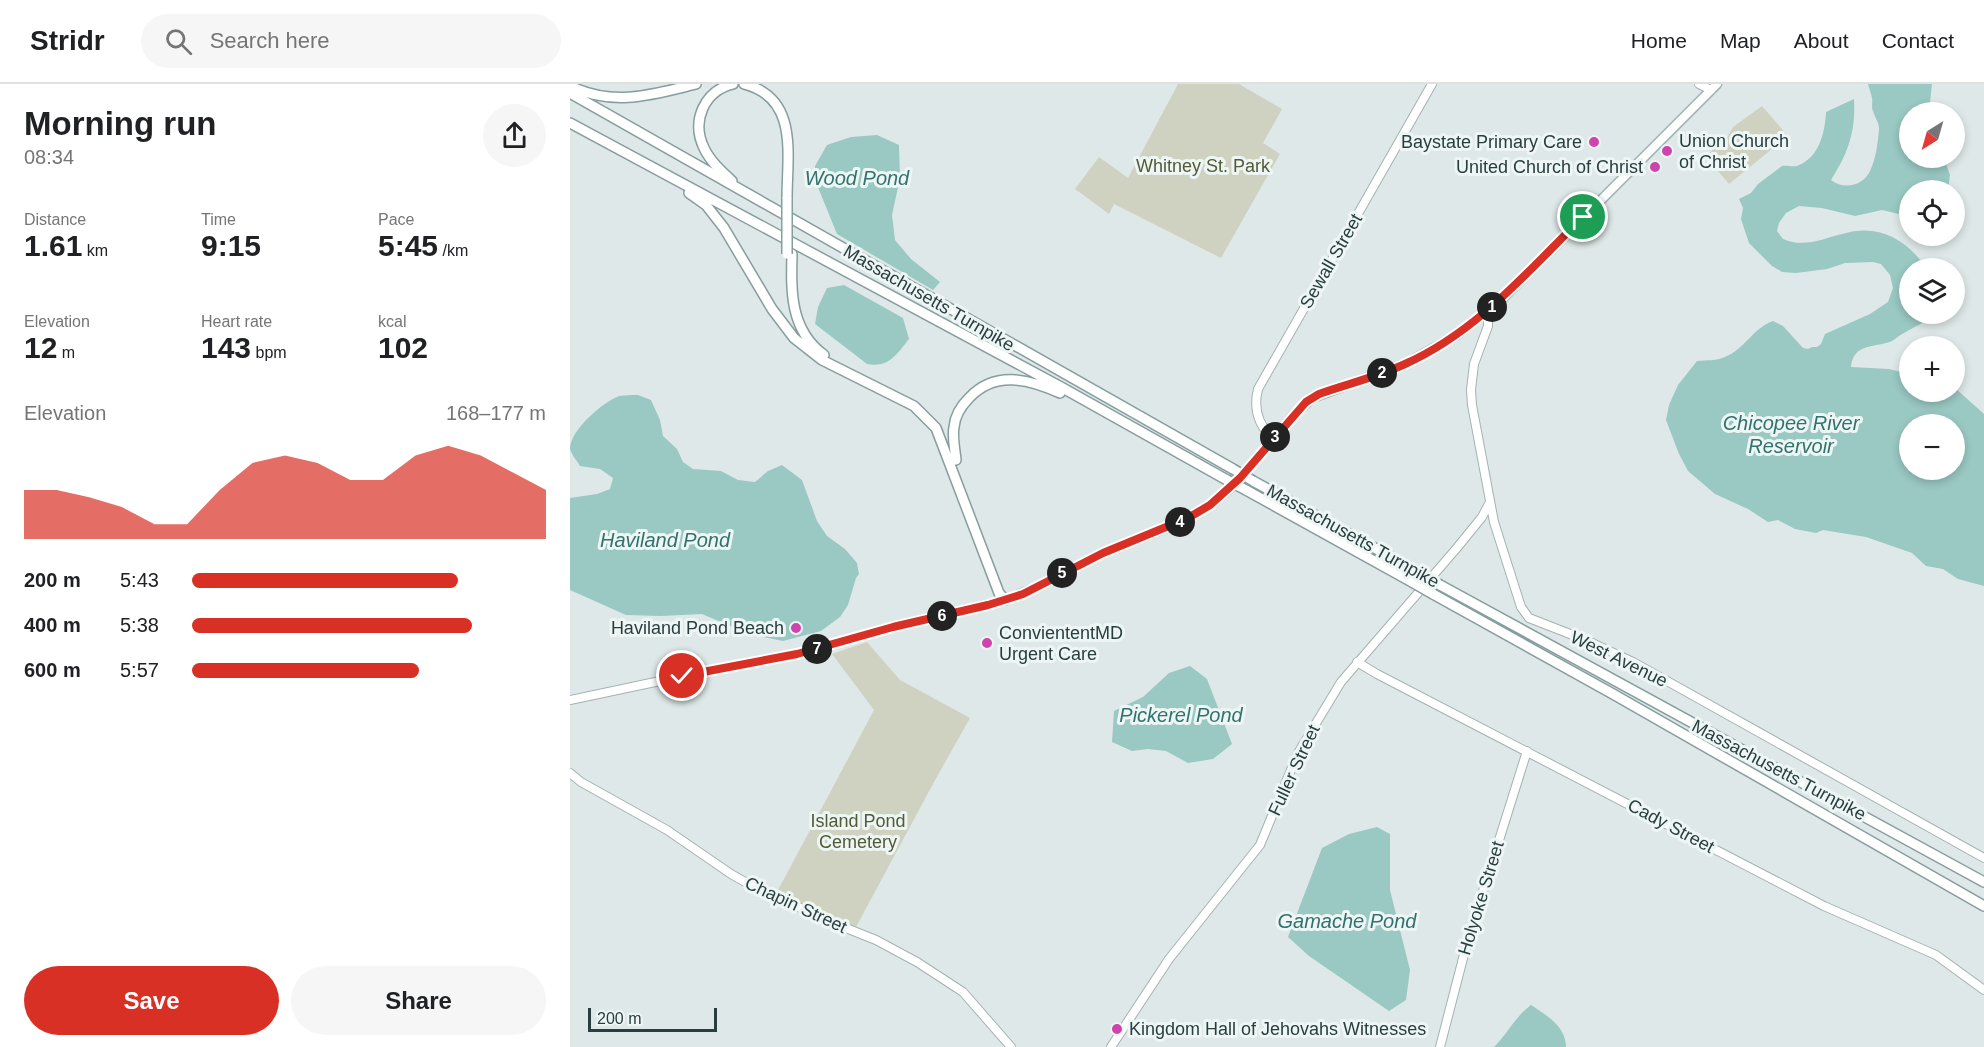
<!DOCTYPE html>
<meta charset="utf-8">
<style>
:root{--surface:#fff;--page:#f6f6f6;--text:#202124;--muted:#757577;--line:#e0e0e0;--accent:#d93025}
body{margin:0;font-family:Helvetica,sans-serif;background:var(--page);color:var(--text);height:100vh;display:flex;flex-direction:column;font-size:22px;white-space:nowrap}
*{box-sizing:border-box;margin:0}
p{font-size:20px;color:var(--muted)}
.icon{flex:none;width:33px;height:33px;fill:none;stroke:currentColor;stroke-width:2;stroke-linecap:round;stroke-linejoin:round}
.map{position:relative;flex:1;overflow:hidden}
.drawer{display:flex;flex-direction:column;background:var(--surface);width:570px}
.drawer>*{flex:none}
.needle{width:39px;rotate:217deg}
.tools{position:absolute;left:1329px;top:18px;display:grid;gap:12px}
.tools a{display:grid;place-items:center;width:66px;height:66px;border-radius:50%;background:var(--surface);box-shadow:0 3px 9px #0003;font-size:30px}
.scale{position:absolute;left:18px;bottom:15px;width:129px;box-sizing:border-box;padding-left:6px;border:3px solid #283e3f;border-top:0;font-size:16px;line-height:21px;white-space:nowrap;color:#283e3f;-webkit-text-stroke:4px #eef6f5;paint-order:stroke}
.pin{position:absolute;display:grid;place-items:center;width:51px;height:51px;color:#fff;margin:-26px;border:3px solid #fff;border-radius:50%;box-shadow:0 2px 6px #0007}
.km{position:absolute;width:30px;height:30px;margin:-15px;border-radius:50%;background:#222;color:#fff;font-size:16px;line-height:30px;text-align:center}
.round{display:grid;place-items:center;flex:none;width:63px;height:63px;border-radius:32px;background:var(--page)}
.headline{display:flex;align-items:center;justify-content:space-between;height:102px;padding:0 24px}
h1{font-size:33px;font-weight:700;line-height:45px}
.figures{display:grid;grid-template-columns:repeat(3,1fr);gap:9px;height:102px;padding:6px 24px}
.figures div{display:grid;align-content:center}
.figures b{font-size:30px;font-weight:700}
.figures small{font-size:16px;font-weight:400}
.figures p{font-size:16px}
.chart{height:168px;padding:12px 24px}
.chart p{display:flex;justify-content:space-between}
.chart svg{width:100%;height:108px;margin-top:6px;fill:var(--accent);opacity:.7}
.action{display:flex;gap:12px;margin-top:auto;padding:12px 24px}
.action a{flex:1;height:69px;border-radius:36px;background:var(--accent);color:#fff;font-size:24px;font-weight:700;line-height:69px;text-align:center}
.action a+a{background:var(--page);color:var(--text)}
ul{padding:0 24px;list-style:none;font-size:20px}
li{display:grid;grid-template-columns:96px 72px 1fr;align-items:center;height:45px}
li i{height:15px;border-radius:8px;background:var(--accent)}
header{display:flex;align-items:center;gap:36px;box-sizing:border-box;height:84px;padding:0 30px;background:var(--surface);border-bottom:2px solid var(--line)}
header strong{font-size:28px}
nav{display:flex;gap:33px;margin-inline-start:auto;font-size:21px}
.search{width:420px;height:54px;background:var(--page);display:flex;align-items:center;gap:15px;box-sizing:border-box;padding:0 21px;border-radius:33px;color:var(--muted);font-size:22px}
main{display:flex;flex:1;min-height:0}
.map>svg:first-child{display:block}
.green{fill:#cfd2c0}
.water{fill:#9ac8c3;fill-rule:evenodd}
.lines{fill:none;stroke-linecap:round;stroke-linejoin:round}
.secondary-casing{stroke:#a4b2b2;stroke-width:10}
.primary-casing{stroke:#9eb3b3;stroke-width:11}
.highway-casing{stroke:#869e9e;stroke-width:12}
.secondary{stroke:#fff;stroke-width:8}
.primary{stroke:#fff;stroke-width:8}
.highway{stroke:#fff;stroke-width:9}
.highway-bridge-casing{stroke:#869e9e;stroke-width:12;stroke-linecap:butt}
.highway-bridge{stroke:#fff;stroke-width:9}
.route-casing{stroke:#fff;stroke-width:12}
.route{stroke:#d93025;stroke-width:8}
.poi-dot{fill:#cd44ad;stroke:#eef6f5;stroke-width:2}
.labels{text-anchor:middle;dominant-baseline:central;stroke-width:6;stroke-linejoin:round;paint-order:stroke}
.poi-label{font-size:18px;fill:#283e3f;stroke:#eef6f5;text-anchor:start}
.park-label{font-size:18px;fill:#535a35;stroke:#eef6f5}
.street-label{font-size:18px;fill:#283e3f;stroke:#eef6f5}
.water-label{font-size:20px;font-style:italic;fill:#32726e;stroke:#eef6f5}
</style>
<header>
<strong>Stridr</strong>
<div class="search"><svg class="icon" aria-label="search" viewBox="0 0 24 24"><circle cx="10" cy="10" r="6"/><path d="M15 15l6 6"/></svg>Search here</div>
<nav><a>Home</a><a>Map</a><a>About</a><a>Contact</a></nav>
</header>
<main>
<section class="drawer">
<div class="headline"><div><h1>Morning run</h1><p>08:34</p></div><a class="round"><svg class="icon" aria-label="share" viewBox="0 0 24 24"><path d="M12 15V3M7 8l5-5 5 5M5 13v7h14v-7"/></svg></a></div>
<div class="figures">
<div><p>Distance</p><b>1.61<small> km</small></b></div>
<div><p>Time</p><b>9:15</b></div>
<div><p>Pace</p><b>5:45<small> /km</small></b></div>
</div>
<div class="figures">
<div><p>Elevation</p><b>12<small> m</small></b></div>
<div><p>Heart rate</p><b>143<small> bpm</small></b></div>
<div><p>kcal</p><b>102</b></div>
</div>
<div class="chart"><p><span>Elevation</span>168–177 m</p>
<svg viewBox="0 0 160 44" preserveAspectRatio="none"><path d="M0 44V24L10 24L20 27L30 31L40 38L50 38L60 24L70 13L80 10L90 13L100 20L110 20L120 10L130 6L140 10L150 17L160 24V44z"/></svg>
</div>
<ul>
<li><b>200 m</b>5:43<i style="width:75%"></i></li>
<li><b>400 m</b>5:38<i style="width:79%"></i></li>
<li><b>600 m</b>5:57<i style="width:64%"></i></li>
</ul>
<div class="action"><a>Save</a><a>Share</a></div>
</section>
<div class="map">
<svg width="1414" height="963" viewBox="0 0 1414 963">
<rect width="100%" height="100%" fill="#dfe8e8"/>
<!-- green -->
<path class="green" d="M608,0H669L712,25L693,59L710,70L651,174L544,120L539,130L505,105L529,73L558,94Z
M1192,22L1218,52L1159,100L1142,80L1139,69L1157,54L1163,43Z
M297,558L330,596L400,634L364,698L286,843L207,808L304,626L262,570Z"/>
<!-- water -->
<path class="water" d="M1298,0H1362L1359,28H1340V74H1374L1380,91L1378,106H1340L1339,131L1337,132L1312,126L1285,132L1252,124L1229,122L1216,129L1209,139L1207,147L1213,155C1234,164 1252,155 1272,150C1309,139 1335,155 1357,184H1340V230L1362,231C1352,241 1345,242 1334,249C1330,251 1325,255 1322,257C1307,264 1283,258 1281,283L1319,285L1339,290L1340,308H1384L1385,304L1414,330V502L1388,495L1373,485L1356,482L1342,469L1296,453L1253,446L1246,449L1225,445L1208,436L1198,438L1178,425L1145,410L1118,387L1109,370L1096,336L1099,321L1108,301L1127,277C1137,276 1146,277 1155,273C1175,265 1183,244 1203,237L1213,242L1233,264L1238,265L1242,263H1247L1251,260L1255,250L1300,230L1318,218L1323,204L1320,191L1311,180L1303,178L1275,179L1257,185L1226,189L1212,188L1202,182L1179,159L1171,135L1173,124L1169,115L1181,109L1188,100L1212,82C1217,81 1221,83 1227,82C1249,74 1255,49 1256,28L1284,15C1286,48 1278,69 1261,96C1274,106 1293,102 1300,87C1306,75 1308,58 1309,45C1309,38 1305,34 1303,27C1301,23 1303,18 1302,14C1301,9 1299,4 1298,0ZM1384,340V386H1340V340Z
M307,51L329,61L330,94L322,131L325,156L341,175L370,198L363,206L267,150L245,96V82L257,61L281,53Z
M274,201L333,234L339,255C326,271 319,284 297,280L245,240L248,223L257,204Z
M68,311L81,316L90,336L93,352L107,365L113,378L123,385L151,387L168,396L185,398L198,387L212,381L232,396L247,437L257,452L275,465L287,479L289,490L286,494L278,521L270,533L251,547L213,557L179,550L132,530L91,532L56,531L0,506V414L27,410L40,405L43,394L30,385L10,382C7,377 2,371 0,365C0,346 33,318 49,312C55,311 62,311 68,311Z
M620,582L637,595L662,660L643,675L618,679L596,667L578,665L562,667L542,658L544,627L573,613L599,589Z
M807,743L820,750V806L840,886L836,916L819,927L739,872L718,853L752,764L779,750Z
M961,921C976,931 996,942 996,963H924C938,949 945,933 961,921Z"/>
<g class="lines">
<!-- secondary casing -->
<g class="secondary-casing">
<path id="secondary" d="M1129,0L1141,6
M914,231L918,236V242L904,280L901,306L902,321L924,438L951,523L959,534L1018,557L1063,578L1414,774
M703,355C688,341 683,325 688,305L862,0
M787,578L807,590L1254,822L1366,871L1414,906
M0,616L123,590L227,570L323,543L435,516
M0,689L11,698L97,746L161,790L182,802L266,840L306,856L347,878L393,908L441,963
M541,963L599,875L690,761L728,669L771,598L886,465L912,433L920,418
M870,963L898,855L957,667"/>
</g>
<!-- primary casing -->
<g class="primary-casing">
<path id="primary" d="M435,516L465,504L533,469L601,442L628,428L644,418L667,398L723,332L742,314L837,279L887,251L932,215L1147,0"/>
</g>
<!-- highway casing -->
<g class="highway-casing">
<path id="highway" d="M174,0C229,14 217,70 217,115
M0,2C44,23 81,11 126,0
M0,9L663,385
M0,39L491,303L657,396
M162,97C151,87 140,77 134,64C121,37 134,7 163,0
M119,109L136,121L154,144L202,225L224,254L252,276L344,322L366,344L429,509L435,516
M222,170C221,208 220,246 254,271
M386,376C385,365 382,354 384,343C385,332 391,322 399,314C425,286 459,295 490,309
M683,397L850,489
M676,406L842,498
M870,501L1414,798
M863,510L1043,610L1414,822"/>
</g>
<!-- secondary -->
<use href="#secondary" class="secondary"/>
<!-- primary -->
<use href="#primary" class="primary"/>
<!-- highway -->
<use href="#highway" class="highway"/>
<!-- highway-bridge casing -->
<g class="highway-bridge-casing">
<path id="highway-bridge" d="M217,115V170
M663,385L683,397
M657,396L676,406
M850,489L870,501
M842,498L863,510"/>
</g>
<!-- highway-bridge -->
<use href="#highway-bridge" class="highway-bridge"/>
</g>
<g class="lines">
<!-- route casing -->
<g class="route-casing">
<path id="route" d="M112,592L227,570L323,543L418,521L453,510L533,469L618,434L640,421L670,394L736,318L749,310C777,300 807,293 835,280C907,248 958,187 1013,133"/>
</g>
<!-- route -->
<use href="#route" class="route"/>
</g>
<!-- markers -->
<g class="poi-dot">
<circle cx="1024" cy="58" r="6"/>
<circle cx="1097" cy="67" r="6"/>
<circle cx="1085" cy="83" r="6"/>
<circle cx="226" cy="544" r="6"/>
<circle cx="417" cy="559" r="6"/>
<circle cx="547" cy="945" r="6"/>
</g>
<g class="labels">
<!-- poi labels -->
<g class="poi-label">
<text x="1109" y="57">Union Church<tspan x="1109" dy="21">of Christ</tspan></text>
<text x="1012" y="58" text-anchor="end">Baystate Primary Care</text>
<text x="1073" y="83" text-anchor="end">United Church of Christ</text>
<text x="214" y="544" text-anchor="end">Haviland Pond Beach</text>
<text x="429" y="549">ConviententMD<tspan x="429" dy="21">Urgent Care</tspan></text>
<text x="559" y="945">Kingdom Hall of Jehovahs Witnesses</text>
</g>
<!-- park labels -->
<g class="park-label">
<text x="633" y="82">Whitney St. Park</text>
<text x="288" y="737">Island Pond<tspan x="288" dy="21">Cemetery</tspan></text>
</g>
<!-- street labels -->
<g class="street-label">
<text transform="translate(761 177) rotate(-60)">Sewall Street</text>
<text transform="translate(359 214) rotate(30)">Massachusetts Turnpike</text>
<text transform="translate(783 452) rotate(29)">Massachusetts Turnpike</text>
<text transform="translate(1049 575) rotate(26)">West Avenue</text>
<text transform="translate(724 686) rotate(-65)">Fuller Street</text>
<text transform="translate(1209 686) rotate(28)">Massachusetts Turnpike</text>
<text transform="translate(1101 742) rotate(28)">Cady Street</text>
<text transform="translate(911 814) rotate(-73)">Holyoke Street</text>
<text transform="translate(226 821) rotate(25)">Chapin Street</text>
</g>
<!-- water labels -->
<g class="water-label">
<text x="287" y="94">Wood Pond</text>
<text x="1221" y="339">Chicopee River<tspan x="1221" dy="23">Reservoir</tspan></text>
<text x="95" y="456">Haviland Pond</text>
<text x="611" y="631">Pickerel Pond</text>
<text x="777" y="837">Gamache Pond</text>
</g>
</g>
</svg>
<div class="tools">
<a><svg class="needle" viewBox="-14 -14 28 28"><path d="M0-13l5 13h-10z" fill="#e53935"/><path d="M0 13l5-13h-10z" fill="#757577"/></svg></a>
<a><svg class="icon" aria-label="locate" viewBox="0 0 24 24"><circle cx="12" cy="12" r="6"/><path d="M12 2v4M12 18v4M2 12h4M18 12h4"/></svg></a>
<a><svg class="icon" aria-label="layers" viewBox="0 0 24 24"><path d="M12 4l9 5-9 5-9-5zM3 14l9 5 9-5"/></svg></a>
<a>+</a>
<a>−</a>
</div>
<div class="scale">200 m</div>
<div class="pin" style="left:1013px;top:133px;background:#1e9e55"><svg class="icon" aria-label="arrive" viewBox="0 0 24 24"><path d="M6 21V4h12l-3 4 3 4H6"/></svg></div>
<div class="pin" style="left:112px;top:592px;background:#d93025"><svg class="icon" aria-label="check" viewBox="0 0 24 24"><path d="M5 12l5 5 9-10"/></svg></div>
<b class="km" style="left:922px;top:223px">1</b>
<b class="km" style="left:812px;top:289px">2</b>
<b class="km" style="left:705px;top:353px">3</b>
<b class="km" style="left:610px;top:438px">4</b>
<b class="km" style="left:492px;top:489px">5</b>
<b class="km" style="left:372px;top:532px">6</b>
<b class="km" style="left:247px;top:565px">7</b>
</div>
</main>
